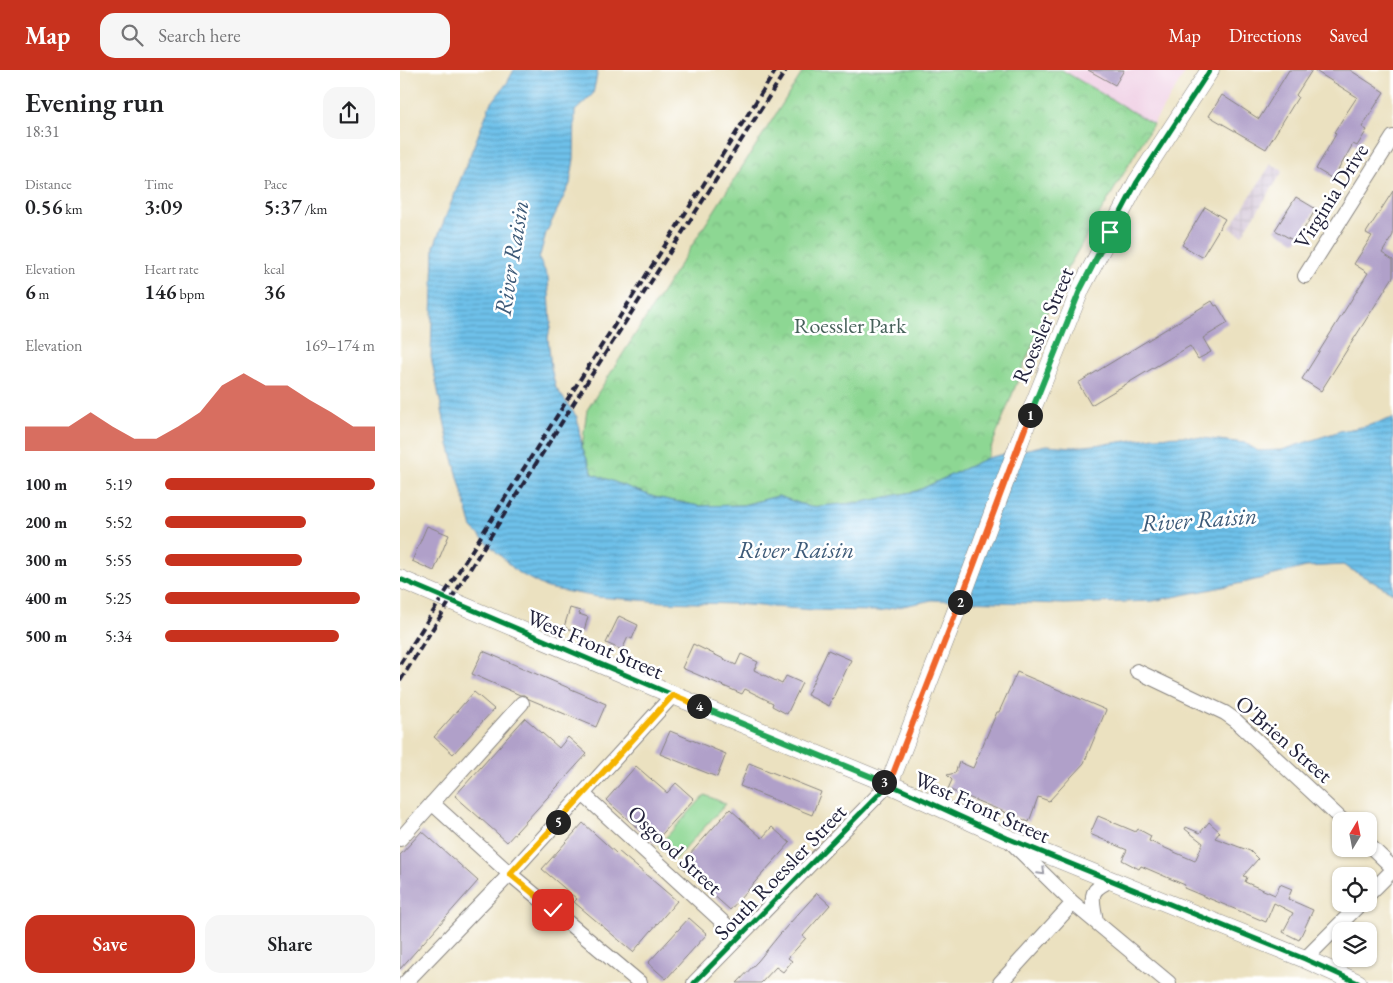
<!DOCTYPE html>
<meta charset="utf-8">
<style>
:root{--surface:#fff;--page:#f6f6f6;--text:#202124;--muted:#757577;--accent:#c8321e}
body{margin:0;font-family:"EB Garamond",serif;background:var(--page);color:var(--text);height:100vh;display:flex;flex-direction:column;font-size:19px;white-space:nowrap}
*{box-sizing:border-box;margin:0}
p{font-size:16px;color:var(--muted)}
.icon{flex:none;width:28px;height:28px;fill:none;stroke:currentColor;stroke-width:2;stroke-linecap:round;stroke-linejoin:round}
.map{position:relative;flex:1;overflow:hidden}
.sheet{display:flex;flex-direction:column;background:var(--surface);width:400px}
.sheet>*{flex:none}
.needle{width:32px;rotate:10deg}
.tools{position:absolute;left:932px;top:742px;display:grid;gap:10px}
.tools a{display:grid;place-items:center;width:45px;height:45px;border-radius:10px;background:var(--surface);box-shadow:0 1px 4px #0004;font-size:25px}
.pin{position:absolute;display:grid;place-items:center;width:42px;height:42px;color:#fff;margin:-21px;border-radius:10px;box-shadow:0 2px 8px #0006}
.km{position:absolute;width:25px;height:25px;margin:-12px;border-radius:50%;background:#222;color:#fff;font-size:14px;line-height:25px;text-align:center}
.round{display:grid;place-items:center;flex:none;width:52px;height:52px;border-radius:15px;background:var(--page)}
.summary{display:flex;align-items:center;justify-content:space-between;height:85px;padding:0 25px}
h1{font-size:28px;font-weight:600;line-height:38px}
.stats{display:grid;grid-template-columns:repeat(3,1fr);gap:8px;height:85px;padding:5px 25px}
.stats div{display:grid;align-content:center}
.stats b{font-size:21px;font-weight:600}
.stats small{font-size:14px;font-weight:400}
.stats p{font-size:14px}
.chart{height:140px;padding:10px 25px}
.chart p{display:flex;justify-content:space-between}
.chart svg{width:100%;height:90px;margin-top:5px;fill:var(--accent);opacity:.7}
.button{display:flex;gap:10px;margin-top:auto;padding:10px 25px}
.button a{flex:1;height:58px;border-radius:15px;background:var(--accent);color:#fff;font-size:20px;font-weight:600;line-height:58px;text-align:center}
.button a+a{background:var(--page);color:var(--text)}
ul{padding:0 25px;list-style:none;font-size:16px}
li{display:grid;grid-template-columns:80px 60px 1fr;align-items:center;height:38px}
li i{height:12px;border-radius:6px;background:var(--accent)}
header{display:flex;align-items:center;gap:30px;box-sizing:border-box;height:70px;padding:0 25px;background:var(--accent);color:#fff}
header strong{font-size:24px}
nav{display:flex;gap:28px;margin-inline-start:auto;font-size:18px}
.search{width:350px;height:45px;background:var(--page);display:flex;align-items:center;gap:12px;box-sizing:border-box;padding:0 18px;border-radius:15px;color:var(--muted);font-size:19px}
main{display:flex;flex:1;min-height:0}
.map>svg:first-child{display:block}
.built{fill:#f0d0e5}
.industrial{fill:url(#industrial-grid)}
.grass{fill:#8dd793;stroke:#587c67}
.park{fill:url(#park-crowns);stroke:#587c67}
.water{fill:url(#water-rules);stroke:#487292}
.building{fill:#b0a0c9}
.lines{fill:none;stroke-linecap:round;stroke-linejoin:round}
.minor-casing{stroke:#86827e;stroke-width:16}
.tertiary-casing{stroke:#86827e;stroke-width:19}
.minor{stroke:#fff;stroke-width:14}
.tertiary{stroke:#fff;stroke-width:18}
.rail{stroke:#22223b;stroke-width:4;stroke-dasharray:8 4;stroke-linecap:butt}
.cycleway-casing{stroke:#fff;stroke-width:8}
.cycleway{stroke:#00873e;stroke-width:5}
.oneway{stroke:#9c9ca7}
.split-1-casing{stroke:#fff;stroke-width:10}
.split-2-casing{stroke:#fff;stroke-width:10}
.split-3-casing{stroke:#fff;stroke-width:10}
.split-4-casing{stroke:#fff;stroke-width:10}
.split-5-casing{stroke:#fff;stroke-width:10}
.split-6-casing{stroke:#fff;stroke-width:10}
.split-1{stroke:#22a559;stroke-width:6}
.split-2{stroke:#f0652b;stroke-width:6}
.split-3{stroke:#f0652b;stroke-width:6}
.split-4{stroke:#22a559;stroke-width:6}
.split-5{stroke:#f5b400;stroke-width:6}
.split-6{stroke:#f5b400;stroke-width:6}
.labels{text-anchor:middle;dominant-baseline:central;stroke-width:5;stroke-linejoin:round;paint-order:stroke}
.street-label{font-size:22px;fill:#22223b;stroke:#fff}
.park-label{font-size:22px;fill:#47615a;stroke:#fff}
.water-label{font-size:24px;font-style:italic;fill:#3d5a78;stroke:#fff}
</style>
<header>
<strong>Map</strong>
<div class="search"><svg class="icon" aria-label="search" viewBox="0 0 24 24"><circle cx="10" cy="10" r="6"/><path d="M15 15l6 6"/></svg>Search here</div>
<nav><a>Map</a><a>Directions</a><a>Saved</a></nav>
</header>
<main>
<section class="sheet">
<div class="summary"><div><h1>Evening run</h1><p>18:31</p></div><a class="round"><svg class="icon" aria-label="share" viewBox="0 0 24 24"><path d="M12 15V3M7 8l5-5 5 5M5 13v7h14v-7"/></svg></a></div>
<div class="stats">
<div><p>Distance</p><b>0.56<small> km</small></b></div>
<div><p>Time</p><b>3:09</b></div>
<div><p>Pace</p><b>5:37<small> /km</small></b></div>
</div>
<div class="stats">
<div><p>Elevation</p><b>6<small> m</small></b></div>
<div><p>Heart rate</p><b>146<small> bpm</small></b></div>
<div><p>kcal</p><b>36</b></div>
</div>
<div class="chart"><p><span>Elevation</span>169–174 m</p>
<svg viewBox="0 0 160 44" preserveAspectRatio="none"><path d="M0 44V32L10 32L20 32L30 25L40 32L50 38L60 38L70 32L80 25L90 12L100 6L110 12L120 12L130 19L140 25L150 32L160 32V44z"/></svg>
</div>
<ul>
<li><b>100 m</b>5:19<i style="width:100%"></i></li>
<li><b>200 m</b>5:52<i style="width:67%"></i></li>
<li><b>300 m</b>5:55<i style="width:65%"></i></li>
<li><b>400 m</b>5:25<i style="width:93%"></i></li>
<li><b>500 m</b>5:34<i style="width:83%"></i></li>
</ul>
<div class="button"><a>Save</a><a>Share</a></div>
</section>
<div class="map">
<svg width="993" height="913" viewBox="0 0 993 913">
<defs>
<pattern id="industrial-grid" width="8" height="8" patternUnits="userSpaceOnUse" patternTransform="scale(1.25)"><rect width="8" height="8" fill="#cebed2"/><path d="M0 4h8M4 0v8" fill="none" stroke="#b1a3b5"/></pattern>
<pattern id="park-crowns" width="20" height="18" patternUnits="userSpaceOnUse" patternTransform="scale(1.25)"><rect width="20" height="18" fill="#8dd793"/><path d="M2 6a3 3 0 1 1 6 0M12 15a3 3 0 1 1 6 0" fill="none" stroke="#79b880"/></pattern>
<pattern id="water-rules" width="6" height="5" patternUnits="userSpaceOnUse" patternTransform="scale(1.25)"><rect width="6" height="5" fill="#6ec1ea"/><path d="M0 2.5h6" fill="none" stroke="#5a9cbf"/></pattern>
</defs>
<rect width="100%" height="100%" fill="#fff"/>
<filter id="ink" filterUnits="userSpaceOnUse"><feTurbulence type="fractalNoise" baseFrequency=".02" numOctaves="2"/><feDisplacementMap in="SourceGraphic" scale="10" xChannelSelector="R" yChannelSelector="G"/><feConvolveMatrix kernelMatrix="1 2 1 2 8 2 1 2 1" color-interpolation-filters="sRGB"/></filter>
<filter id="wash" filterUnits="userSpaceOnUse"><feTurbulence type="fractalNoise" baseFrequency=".0096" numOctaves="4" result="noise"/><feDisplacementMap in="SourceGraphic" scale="20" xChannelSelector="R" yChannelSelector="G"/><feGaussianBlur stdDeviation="1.12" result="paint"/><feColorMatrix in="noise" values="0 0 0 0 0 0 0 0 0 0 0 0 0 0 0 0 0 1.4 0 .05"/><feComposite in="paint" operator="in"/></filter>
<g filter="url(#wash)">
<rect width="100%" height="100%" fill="#ebe1c0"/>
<!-- built -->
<path class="built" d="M662,0H787L753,54Z"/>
<!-- industrial -->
<path class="industrial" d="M871,94L883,101L842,165L830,158Z"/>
<!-- grass -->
<path class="grass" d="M305,725L326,734L274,790L258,776Z"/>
<!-- park -->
<path class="park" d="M404,0H662L753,54L664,204L625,292L587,388L517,421L463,432L410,437L378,426L343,435L299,436L254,427L193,404L182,377L187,340Z"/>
<!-- water -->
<path class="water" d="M114,0H198L193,24L175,41L174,89L170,114L146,163L139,189L148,207L151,253L148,268L151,298L156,318L177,347L182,377L193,404L254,427L299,436L343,435L378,426L410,437L463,432L517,421L587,388L646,375L674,377L713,373L754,367L784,366L845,373L858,381L882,380L940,361L967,356L993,348V523L943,495L906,497L847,512L753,531L664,534L532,530L479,541L414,540L334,534L264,532L198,527L147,518L117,502L72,458L49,374L31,287L34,176L90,35L107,13Z"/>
<g id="blocks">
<!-- building -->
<path class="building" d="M688,0H724L715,15Z
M889,0H912L896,25L898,27L866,79L809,46L822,25L859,49Z
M914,0H950L984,22L962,57L967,60L957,76L953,74L933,109L916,99L936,64L934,62L957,27Z
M993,121V165L982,183L993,190V207L921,321L902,309L968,203L954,194L972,166L966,163Z
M896,127L916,139L896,172L875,160Z
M805,137L825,149L802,187L782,175Z
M812,231L815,236L817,235L828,253L803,268L811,282L798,289L790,276L691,335L678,313Z
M27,456L49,465L34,501L12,491Z
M170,538L180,541L179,544L188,547L183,564L164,557Z
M219,546L238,555L232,569L228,567L222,580L206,573Z
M293,574L336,595L341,584L358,592L354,600L382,614L386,606L402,613L387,644L372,636L373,633L345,619L342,624L282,598Z
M428,580L451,590L429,636L407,625Z
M83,581L206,634L196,657L129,629L124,625H120L72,604Z
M617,602L706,640L684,693L649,731L638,727L629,752L548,719L552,710L547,705L555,703L559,692L573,698L597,642H599Z
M74,622L94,639L53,684L34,667Z
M125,648L159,678L168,667L187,684L107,772L55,726Z
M270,661L326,684L317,707L260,684Z
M349,693L421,722L412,745L340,716Z
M236,696L267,723L276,713L294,729L254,773L206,730Z
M330,739L362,768L372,757L390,773L330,840L280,795Z
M698,746L736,762L738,759L751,766L749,771L795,791L803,773L785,759L786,757L800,763L809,752L820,762L815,768L850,781L858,789L843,806L847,807L845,812L875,825L880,814L892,819L888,829L913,840L899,870L883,862L893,843L874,833L866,852L784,818L785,815L741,796L739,799L722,790L727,780L690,764Z
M183,753L216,783L218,781L277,831L233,882L174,832L177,829L142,799Z
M22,761L78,811L0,899V785Z
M417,823L430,835L403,866L406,868L388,888L392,891L383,902L376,897L361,913H337L358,891L380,864Z
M289,848L307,864L266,909L248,893Z"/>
</g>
</g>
<g filter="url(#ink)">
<use href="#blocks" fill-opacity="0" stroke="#86827e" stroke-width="1"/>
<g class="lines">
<!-- minor casing -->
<g class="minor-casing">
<path id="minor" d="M905,206L993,67
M737,601L825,643L835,650L943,751
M183,724L339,867
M32,733L110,804L240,913
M0,769L122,633
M611,772L673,833L769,913
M969,775L993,798
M969,824L993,800
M696,851C692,827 687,820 712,810
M905,889L960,834
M5,913L110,804L273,625
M294,913L489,714
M600,913L673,833"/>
</g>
<!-- tertiary casing -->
<g class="tertiary-casing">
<path id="tertiary" d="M0,509L273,625L489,714L607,768L905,889L958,913
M489,714L564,521L630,344L681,218L737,112L810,0"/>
</g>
<!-- minor -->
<use href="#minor" class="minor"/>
<!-- tertiary -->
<use href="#tertiary" class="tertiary"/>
<!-- rail -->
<path class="rail" d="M0,594L376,0
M0,611L182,320L386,0"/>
<!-- cycleway casing -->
<g class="cycleway-casing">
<path id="cycleway" d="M0,509L273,625L489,714L607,768L905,889L958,913
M294,913L489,714L564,521L630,344L681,218L737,112L810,0"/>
</g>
<!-- cycleway -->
<use href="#cycleway" class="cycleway"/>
</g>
<!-- one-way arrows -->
<defs><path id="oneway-chevron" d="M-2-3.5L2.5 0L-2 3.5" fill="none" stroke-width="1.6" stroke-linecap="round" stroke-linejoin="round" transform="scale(1.25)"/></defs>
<use class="oneway" href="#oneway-chevron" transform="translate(642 802) rotate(45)"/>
</g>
<g class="lines" filter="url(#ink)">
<!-- split-1 casing -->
<g class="split-1-casing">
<path id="split-1" d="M630,345L681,218L710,162"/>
</g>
<!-- split-2 casing -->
<g class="split-2-casing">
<path id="split-2" d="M560,532L630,345"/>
</g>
<!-- split-3 casing -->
<g class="split-3-casing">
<path id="split-3" d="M484,712L489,714L560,532"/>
</g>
<!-- split-4 casing -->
<g class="split-4-casing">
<path id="split-4" d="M299,636L484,712"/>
</g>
<!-- split-5 casing -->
<g class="split-5-casing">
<path id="split-5" d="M158,752L273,625L299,636"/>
</g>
<!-- split-6 casing -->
<g class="split-6-casing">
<path id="split-6" d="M153,840L110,804L158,752"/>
</g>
<!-- split-1 -->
<use href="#split-1" class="split-1"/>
<!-- split-2 -->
<use href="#split-2" class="split-2"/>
<!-- split-3 -->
<use href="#split-3" class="split-3"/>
<!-- split-4 -->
<use href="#split-4" class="split-4"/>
<!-- split-5 -->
<use href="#split-5" class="split-5"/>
<!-- split-6 -->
<use href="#split-6" class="split-6"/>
</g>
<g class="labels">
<!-- street labels -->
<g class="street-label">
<text transform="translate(931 126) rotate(-58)">Virginia Drive</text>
<text transform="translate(643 255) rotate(-67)">Roessler Street</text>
<text transform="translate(195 574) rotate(23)">West Front Street</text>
<text transform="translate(884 669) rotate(41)">O'Brien Street</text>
<text transform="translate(582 737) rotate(24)">West Front Street</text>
<text transform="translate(275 780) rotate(43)">Osgood Street</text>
<text transform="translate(380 802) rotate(-46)">South Roessler Street</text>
</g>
<!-- park labels -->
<g class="park-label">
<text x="450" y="255">Roessler Park</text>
</g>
<!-- water labels -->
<g class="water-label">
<text transform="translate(111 188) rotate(-81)">River Raisin</text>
<text transform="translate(799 449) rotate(-4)">River Raisin</text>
<text x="396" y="479">River Raisin</text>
</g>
</g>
</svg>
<div class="tools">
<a><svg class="needle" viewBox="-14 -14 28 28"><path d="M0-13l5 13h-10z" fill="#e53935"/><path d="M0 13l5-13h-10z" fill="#757577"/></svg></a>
<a><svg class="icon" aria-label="locate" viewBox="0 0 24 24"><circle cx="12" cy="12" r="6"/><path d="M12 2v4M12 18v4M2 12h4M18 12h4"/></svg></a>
<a><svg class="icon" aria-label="layers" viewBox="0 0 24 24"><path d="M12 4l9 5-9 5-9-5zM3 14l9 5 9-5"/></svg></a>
</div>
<div class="pin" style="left:710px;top:162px;background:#1e9e55"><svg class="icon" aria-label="arrive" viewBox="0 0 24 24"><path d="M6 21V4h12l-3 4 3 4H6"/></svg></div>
<div class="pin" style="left:153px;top:840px;background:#d93025"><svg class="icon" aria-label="check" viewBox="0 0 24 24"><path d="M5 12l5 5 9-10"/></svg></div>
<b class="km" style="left:630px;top:345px">1</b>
<b class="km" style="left:560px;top:532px">2</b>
<b class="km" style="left:484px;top:712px">3</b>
<b class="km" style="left:299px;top:636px">4</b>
<b class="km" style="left:158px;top:752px">5</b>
</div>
</main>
